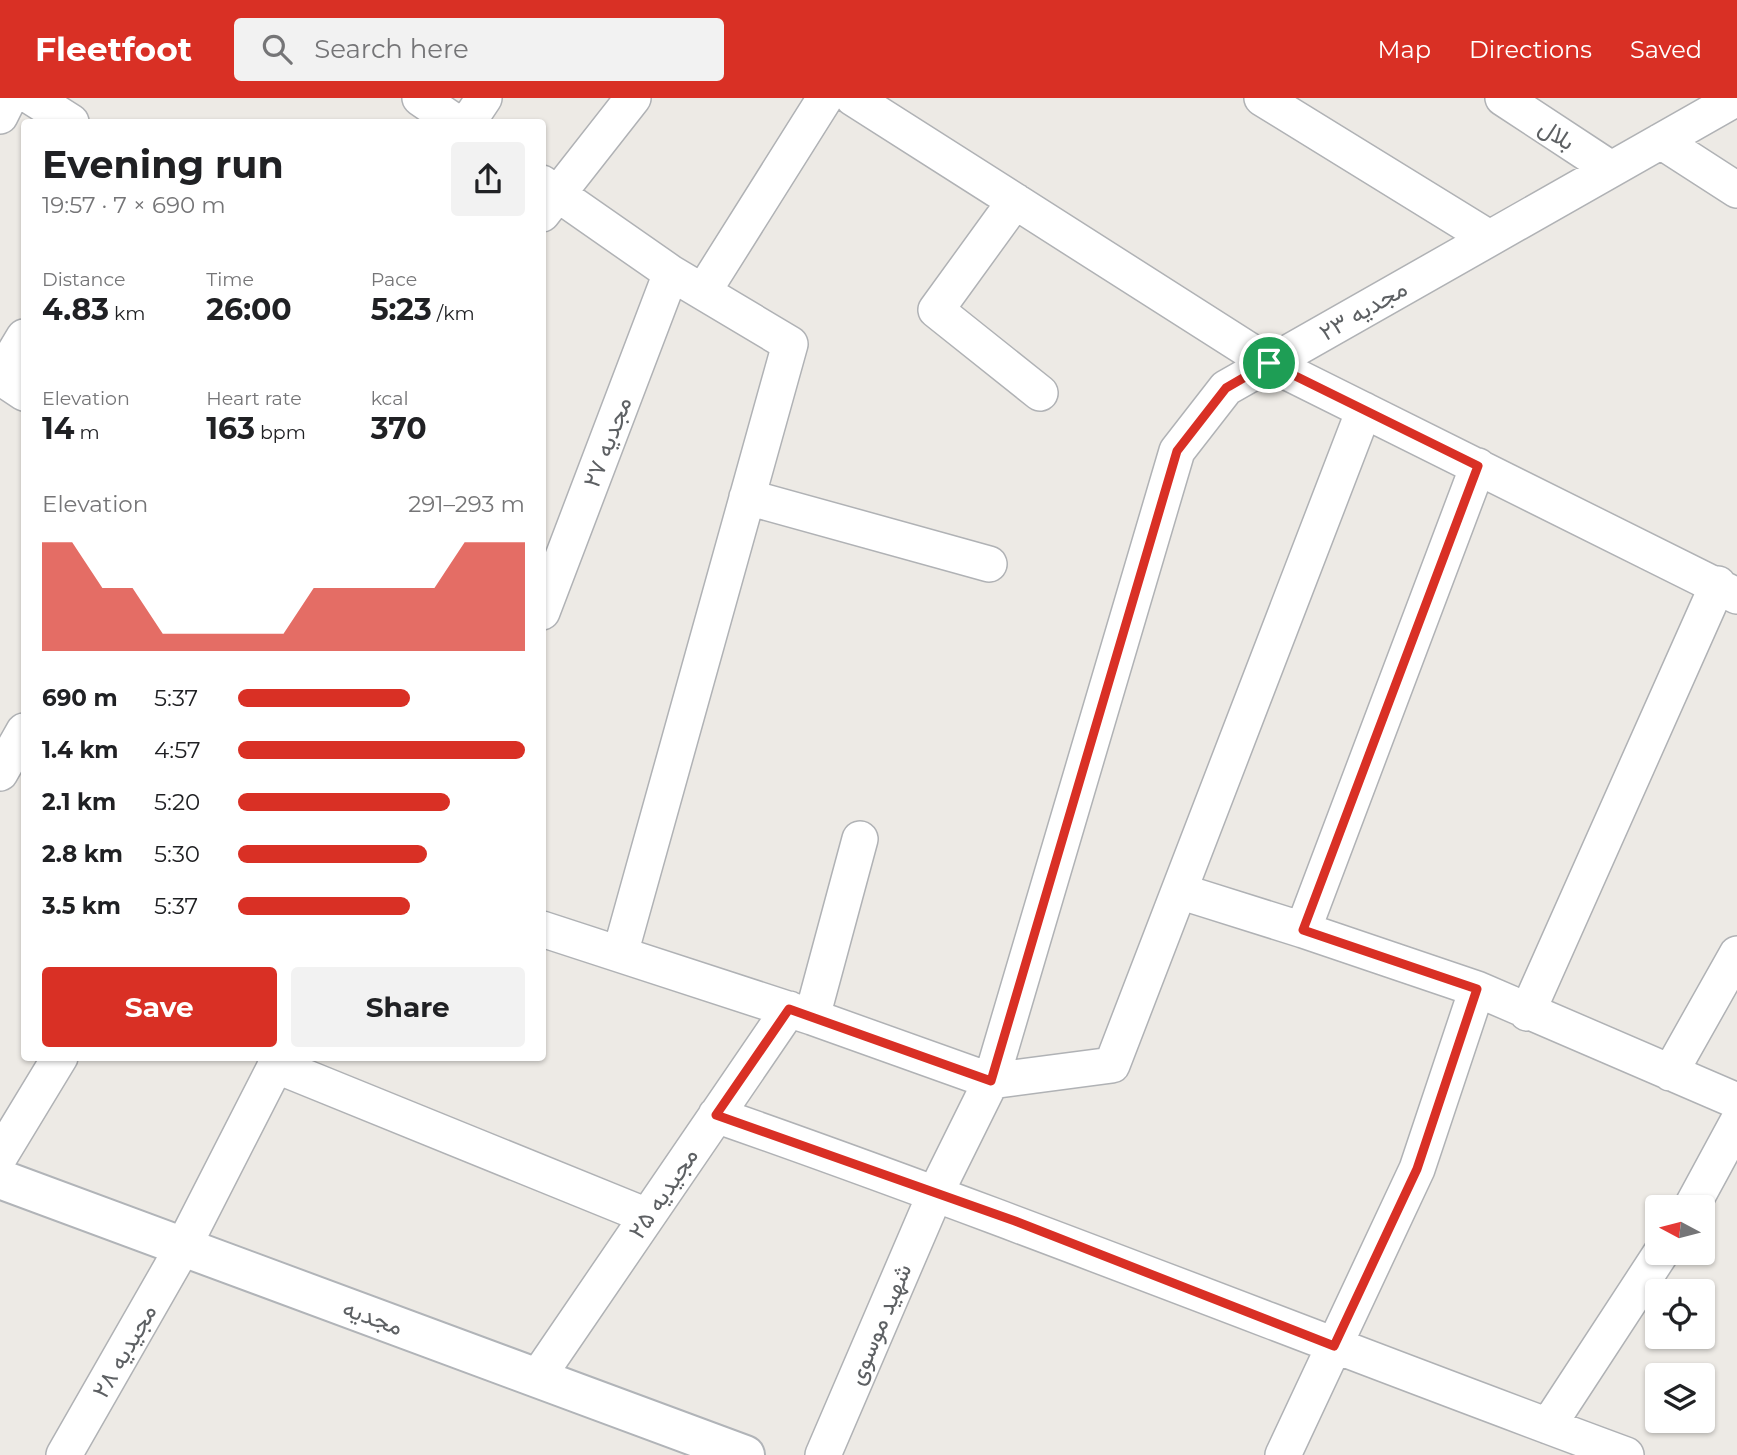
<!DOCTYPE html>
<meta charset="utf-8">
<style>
:root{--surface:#fff;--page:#f2f2f2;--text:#202124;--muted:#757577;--accent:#d93025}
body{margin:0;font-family:Montserrat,Vazirmatn,sans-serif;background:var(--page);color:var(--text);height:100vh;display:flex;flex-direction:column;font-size:26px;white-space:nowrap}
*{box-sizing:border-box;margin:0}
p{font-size:23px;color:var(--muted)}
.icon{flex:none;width:38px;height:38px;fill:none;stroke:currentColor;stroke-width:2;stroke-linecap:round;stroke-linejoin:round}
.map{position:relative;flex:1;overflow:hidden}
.details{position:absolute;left:21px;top:21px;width:525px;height:942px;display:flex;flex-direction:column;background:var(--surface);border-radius:7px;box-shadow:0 2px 5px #0004}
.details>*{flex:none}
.needle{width:46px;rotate:277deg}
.fabs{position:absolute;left:1645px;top:1097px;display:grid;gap:14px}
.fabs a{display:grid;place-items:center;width:70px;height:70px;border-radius:7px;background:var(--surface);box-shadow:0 2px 5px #0004;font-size:35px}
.pin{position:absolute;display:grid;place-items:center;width:60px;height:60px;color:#fff;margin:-30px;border:4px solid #fff;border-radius:50%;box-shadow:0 2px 7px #0007}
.round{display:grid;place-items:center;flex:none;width:74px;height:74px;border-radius:7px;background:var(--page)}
.summary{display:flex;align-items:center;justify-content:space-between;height:119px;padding:0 21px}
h1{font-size:38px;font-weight:700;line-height:52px}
.figures{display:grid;grid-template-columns:repeat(3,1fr);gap:10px;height:119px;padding:7px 21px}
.figures div{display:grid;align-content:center}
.figures b{font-size:30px;font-weight:700}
.figures small{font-size:19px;font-weight:400}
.figures p{font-size:19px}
.chart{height:196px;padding:14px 21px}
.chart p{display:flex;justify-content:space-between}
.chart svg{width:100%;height:126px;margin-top:7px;fill:var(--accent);opacity:.7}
.button{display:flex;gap:14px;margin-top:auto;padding:14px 21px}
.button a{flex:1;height:80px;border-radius:7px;background:var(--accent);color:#fff;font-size:28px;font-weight:700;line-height:80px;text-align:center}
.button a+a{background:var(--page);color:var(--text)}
ul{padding:0 21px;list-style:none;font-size:23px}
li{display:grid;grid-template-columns:112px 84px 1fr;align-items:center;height:52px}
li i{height:18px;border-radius:9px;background:var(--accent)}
header{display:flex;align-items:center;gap:42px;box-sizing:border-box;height:98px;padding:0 35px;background:var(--accent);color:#fff}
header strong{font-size:33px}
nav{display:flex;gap:38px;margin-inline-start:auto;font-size:24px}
.search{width:490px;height:63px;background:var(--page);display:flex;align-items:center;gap:18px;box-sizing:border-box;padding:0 24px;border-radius:7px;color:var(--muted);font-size:26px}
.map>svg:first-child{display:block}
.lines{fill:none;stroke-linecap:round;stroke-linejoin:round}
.street-casing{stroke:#b0b2b5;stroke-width:38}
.secondary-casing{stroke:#b1b4b8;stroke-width:42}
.street{stroke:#fff;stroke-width:35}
.secondary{stroke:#fff;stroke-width:38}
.route-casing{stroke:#fff;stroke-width:14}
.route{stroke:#d93025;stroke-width:9}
.labels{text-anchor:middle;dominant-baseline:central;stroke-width:5;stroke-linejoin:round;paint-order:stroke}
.street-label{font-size:24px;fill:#5d6063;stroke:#fff}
</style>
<header>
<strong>Fleetfoot</strong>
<div class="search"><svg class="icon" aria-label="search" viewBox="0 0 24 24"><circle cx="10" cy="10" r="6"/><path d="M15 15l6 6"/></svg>Search here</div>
<nav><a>Map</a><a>Directions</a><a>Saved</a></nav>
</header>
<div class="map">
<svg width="1737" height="1357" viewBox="0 0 1737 1357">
<rect width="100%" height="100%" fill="#edeae5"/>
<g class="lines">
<!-- street casing -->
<g class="street-casing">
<path id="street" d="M33,0L71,24
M420,0L455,24
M853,0L1269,265L1737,498
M1262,0L1489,140
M1503,0L1611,71
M0,18L9,0
M468,24L484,0
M1661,43L1737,92
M542,85L671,175L790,246L620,856
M1015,103L936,212L1040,295
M542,116L633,0
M703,194L825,0
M24,239L0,279L24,295
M1478,368L1303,832L1477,891L1737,1003
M747,399L989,466
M542,514L671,175
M0,675L24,633
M1179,793L1303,832
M542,831L812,919L991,983L1112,967L1364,312
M1527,915L1718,486
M812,919L860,741
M275,967L647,1118
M1670,975L1737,856
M716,1017C1022,1124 1322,1245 1626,1357
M0,1058L60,959
M1691,1110L1737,1025
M537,1280L789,911
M1548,1328L1661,1155
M64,1357L183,1149L280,959
M823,1357L936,1094L991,983L1177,353L1226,290L1737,0
M1283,1357L1417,1071L1477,891"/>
</g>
<!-- secondary casing -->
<g class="secondary-casing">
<path id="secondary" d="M0,1081L745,1357"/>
</g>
<!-- street -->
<use href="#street" class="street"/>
<!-- secondary -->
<use href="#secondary" class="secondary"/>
</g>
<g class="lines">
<!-- route casing -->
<g class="route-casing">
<path id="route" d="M1269,265L1478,368L1303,832L1477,891L1417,1071L1334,1248L1015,1123L716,1017L789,911L991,983L1177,353L1226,290Z"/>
</g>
<!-- route -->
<use href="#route" class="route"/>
</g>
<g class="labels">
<!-- street labels -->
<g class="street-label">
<text transform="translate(1557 36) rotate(33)">بلال</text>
<text transform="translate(1363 212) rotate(-30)">مجدیه ۲۳</text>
<text transform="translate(607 344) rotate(-69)">مجدیه ۲۷</text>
<text transform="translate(663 1095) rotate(-56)">مجیدیه ۲۵</text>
<text transform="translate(373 1219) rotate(20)">مجدیه</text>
<text transform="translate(879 1226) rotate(-67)">شهید موسوی</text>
<text transform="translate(124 1253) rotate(-60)">مجیدیه ۲۸</text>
</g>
</g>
</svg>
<div class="fabs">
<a><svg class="needle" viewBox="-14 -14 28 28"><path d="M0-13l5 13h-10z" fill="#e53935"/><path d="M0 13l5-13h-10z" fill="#757577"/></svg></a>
<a><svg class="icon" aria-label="locate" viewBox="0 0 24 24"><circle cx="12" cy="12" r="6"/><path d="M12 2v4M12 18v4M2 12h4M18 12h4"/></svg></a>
<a><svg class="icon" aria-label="layers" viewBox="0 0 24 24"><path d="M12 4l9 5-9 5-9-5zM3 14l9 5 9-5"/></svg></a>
</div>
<div class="pin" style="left:1269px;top:265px;background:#1e9e55"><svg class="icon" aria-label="arrive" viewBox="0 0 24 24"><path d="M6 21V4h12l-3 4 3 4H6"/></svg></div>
<section class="details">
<div class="summary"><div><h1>Evening run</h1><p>19:57 · 7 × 690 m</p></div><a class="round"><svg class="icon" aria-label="share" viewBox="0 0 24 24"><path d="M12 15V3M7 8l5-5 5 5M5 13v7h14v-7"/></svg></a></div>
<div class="figures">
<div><p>Distance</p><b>4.83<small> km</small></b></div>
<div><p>Time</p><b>26:00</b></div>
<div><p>Pace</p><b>5:23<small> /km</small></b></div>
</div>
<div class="figures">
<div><p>Elevation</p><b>14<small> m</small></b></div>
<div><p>Heart rate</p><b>163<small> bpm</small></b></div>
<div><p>kcal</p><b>370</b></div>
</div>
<div class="chart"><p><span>Elevation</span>291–293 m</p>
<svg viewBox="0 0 160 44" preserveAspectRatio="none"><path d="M0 44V6L10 6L20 22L30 22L40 38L50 38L60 38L70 38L80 38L90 22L100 22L110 22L120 22L130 22L140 6L150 6L160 6V44z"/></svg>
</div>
<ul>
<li><b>690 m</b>5:37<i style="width:60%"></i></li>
<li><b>1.4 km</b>4:57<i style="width:100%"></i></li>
<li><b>2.1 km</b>5:20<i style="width:74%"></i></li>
<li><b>2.8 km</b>5:30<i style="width:66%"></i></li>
<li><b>3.5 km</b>5:37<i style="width:60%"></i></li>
</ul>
<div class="button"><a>Save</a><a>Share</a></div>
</section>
</div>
